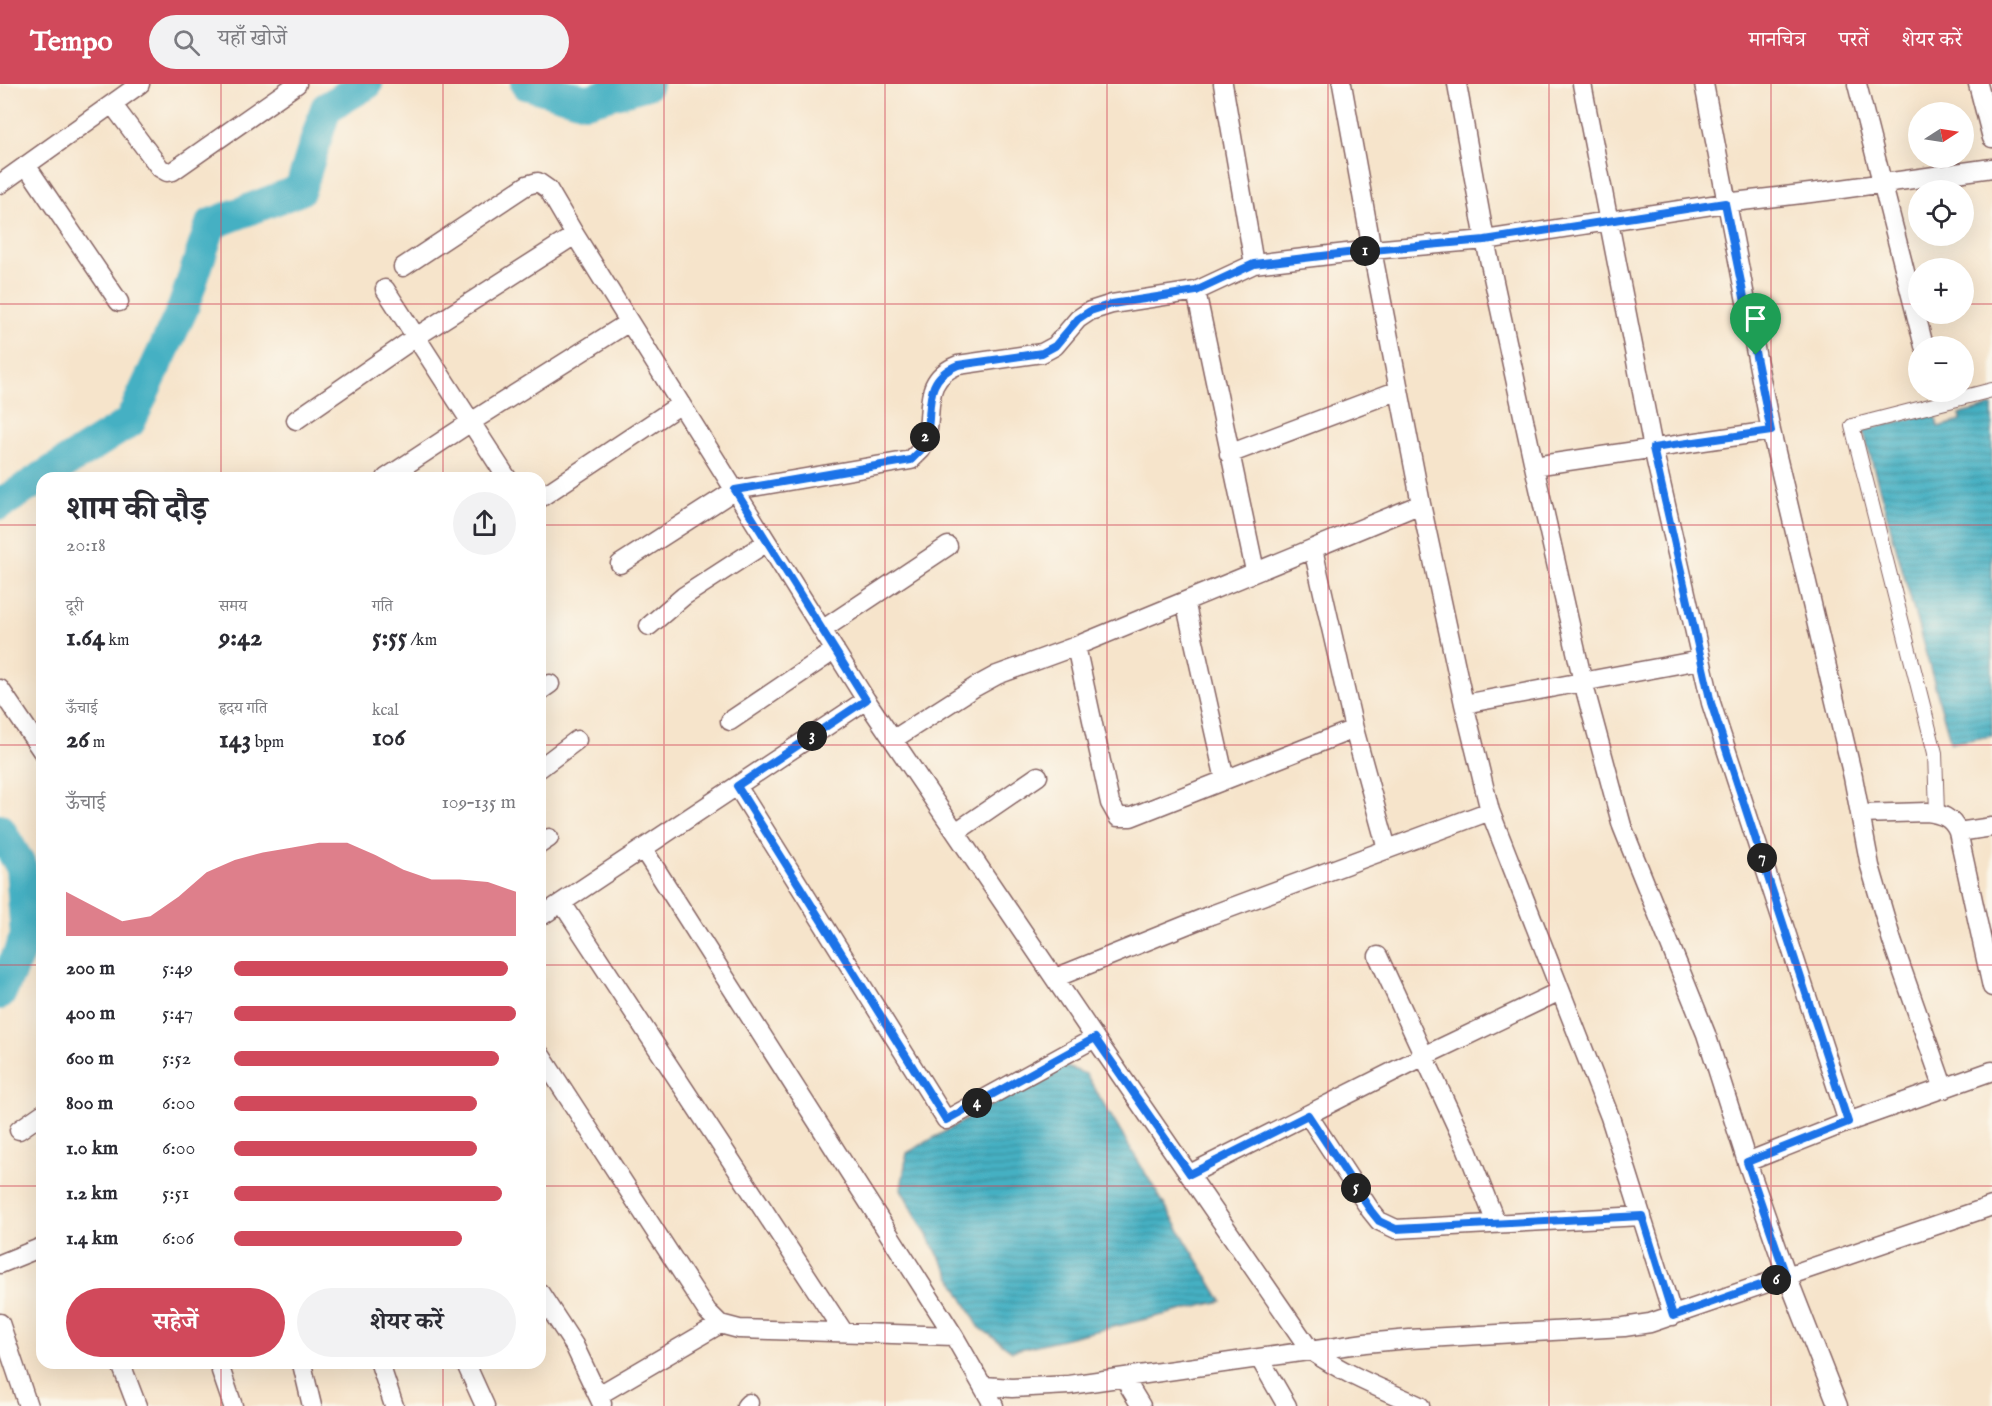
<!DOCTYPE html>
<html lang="hi">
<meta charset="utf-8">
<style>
:root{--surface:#fff;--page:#f2f2f3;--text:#2b2b33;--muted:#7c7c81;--accent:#d1495b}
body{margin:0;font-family:"IM FELL English","Noto Serif Devanagari",serif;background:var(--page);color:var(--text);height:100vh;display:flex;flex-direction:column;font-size:22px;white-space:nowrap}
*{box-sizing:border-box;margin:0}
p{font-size:20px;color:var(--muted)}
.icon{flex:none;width:33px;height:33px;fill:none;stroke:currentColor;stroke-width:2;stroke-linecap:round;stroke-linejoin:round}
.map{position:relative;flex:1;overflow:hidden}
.panel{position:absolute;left:36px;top:388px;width:510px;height:897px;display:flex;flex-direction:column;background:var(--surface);border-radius:18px;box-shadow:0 6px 24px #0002}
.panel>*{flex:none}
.needle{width:39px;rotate:78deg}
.tools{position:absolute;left:1908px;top:18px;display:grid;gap:12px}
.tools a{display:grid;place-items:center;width:66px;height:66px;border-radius:50%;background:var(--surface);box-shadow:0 6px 24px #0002;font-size:30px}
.pin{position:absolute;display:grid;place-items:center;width:51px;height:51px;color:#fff;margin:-62px -26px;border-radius:50% 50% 50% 0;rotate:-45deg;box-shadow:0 0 6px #0007}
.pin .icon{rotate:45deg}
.km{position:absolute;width:30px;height:30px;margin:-15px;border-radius:50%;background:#222;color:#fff;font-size:16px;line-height:30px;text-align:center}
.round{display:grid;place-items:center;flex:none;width:63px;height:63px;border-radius:32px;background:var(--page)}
.overview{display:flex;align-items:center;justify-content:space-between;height:102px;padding:0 30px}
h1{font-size:33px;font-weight:700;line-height:45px}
.figures{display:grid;grid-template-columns:repeat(3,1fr);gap:9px;height:102px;padding:6px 30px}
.figures div{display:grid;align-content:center}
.figures b{font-size:26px;font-weight:700}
.figures small{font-size:16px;font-weight:400}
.figures p{font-size:16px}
.chart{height:168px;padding:12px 30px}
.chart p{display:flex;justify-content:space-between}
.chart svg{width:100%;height:108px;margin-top:6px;fill:var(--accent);opacity:.7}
.primary-button{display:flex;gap:12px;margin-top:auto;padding:12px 30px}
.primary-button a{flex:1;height:69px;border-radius:36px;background:var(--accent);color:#fff;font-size:24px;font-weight:700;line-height:69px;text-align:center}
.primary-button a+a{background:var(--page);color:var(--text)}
ul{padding:0 30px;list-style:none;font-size:20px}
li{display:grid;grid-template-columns:96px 72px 1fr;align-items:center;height:45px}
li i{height:15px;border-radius:8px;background:var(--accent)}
header{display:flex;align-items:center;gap:36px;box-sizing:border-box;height:84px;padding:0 30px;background:var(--accent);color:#fff}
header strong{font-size:28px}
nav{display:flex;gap:33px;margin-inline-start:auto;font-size:21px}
.search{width:420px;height:54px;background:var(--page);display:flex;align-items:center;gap:15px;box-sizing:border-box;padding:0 21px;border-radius:33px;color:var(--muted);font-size:22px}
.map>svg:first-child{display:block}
.water{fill:url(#water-rules);stroke:#486877;stroke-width:1.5}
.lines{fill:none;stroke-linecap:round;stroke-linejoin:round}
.river{stroke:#45b0c3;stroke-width:32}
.pedestrian-casing{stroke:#866463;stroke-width:16}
.minor-casing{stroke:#866463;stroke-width:21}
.pedestrian{stroke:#fff;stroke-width:14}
.minor{stroke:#fff;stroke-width:18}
.route-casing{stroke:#fff;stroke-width:12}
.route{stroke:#1a73e8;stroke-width:8}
.grid{fill:none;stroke:#d1495b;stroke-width:1.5;stroke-opacity:0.55}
</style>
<header>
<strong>Tempo</strong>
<div class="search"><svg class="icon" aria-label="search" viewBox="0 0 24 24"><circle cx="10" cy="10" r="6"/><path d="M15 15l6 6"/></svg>यहाँ खोजें</div>
<nav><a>मानचित्र</a><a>परतें</a><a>शेयर करें</a></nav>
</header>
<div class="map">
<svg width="1992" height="1322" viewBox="0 0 1992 1322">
<defs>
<pattern id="water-rules" width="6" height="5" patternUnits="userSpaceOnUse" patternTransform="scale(1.5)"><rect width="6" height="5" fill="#45b0c3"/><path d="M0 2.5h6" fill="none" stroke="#3c8f9f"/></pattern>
</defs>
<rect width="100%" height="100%" fill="#fbf7ec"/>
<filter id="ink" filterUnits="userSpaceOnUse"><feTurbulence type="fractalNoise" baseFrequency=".0167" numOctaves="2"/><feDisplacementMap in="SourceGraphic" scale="12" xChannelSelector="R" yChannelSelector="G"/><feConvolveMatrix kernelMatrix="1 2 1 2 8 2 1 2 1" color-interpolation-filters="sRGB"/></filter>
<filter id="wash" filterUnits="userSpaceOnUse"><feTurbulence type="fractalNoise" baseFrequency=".008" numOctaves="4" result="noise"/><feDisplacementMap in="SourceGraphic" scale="24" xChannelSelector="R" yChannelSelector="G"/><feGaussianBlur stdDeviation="1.35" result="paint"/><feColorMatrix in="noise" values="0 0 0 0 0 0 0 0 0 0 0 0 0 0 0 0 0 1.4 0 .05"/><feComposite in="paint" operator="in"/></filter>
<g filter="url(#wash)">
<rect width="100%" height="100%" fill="#f6e4cb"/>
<!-- water -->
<path class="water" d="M1992,322V652L1951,659L1863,346L1935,329L1938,343L1961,337L1960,330Z
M1062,981L1086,990L1222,1217L1012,1267L979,1243L901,1105L907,1069Z"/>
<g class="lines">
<!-- river -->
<path class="river" d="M526,0L586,17L647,0
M0,420L130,338L183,224L211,140L300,106L326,24L367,0
M0,746L21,782L26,853L0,910"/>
</g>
</g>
<g filter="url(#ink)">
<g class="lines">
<!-- pedestrian casing -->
<g class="pedestrian-casing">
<path id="pedestrian" d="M1937,729L1935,669L1852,342L1992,306"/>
</g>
<!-- minor casing -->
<g class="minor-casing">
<path id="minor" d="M1223,0L1254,180
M1342,0L1372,166L1421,420L1464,620L1490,727L1610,1033L1673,1232
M1457,0L1485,156L1534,382L1583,598L1622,742L1706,950L1747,1078L1787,1192L1838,1322
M1582,0L1653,364L1711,619L1848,1038
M1704,0L1771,347L1853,693L1870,782L1892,857L1944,1005
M1857,0L1924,262
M1978,0L1992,54
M112,20L160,84L167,88L173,87L297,0
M26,81L119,218
M0,100L140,0
M403,183L527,101L538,98L548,105L575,151L866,616
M385,205L507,394
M1196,207L1255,487
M296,336L416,253L575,151
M1229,370L1399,306
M1534,382L1771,347
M386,394L471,338L629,238
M540,414L681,320
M1313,465L1354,645L1387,765
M620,480L735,406L911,376C914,373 918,369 921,366C939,336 915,298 958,281L1042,269L1055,262L1078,235L1090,227L1112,220L1196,207L1254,180L1372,166L1485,156L1725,119L1827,107L1992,84
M1185,517L1225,696
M649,542L684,512L767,458
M822,546L948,462
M1076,562L1110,719L1118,733H1131L1354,645
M0,605L42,667
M540,607L550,600
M1464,620L1700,576
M730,637L835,566
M894,655L975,603L997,591L1076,562L1421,420
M540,684L577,656
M737,702L946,1036L1095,954
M1860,730L1927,728C1941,730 1952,733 1958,748L1992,903
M956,748L1038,692
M1958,748L1992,743
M540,760L549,754
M643,765L954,1252L994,1322
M562,819L843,1247
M540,833L866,616L1095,954L1310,1266C1344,1290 1382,1305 1420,1322
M1378,872L1466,1063L1496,1139
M1055,894L1211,831L1490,727
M540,970L707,1227L720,1240L739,1245L954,1252
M1308,1031L1371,1127L1379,1137L1396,1145L1642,1132
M19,1046L42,1030
M1747,1078L1848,1038L1992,987
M1190,1090L1424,972L1560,907
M0,1180L42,1163
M540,1209L574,1261L602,1320
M0,1239L28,1322
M1260,1275L1287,1322
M121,1280L137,1322
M302,1280L312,1322
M380,1280L394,1322
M466,1280L485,1322
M221,1287L233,1322
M1124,1294L1141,1322
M984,1302L1012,1304L1069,1301L1365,1259L1410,1255L1624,1243L1650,1239L1992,1122
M599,1311L720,1240
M746,1322L749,1319"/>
</g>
<!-- pedestrian -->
<use href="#pedestrian" class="pedestrian"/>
<!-- minor -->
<use href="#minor" class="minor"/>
</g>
</g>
<g class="lines" filter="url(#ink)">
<!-- route casing -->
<g class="route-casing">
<path id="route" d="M1725,119L1771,347L1653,364L1711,619L1848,1038L1747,1078L1786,1192L1673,1232L1642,1132L1396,1145L1379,1137L1371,1127L1308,1031L1190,1090L1095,954L946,1036L737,702L866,616L735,406L911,376C914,373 918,369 921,366C939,336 915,298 958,281L1042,269L1055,262L1078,235L1090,227L1112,220L1196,207L1254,180L1372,166L1485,156Z"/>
</g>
<!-- route -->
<use href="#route" class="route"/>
</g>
<!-- grid -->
<path class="grid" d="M221,0V394M443,0V394M664,0V1322M885,0V1322M1107,0V1322M1328,0V1322M1549,0V1322M1771,0V1322M0,220H1918M1964,220H1992M0,441H42M540,441H1992M0,661H42M540,661H1992M0,881H42M540,881H1992M0,1102H42M540,1102H1992M221,1280V1322M443,1280V1322"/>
</svg>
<div class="tools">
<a><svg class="needle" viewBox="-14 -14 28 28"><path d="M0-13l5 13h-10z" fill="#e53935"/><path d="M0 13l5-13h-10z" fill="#7c7c81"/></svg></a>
<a><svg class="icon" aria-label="locate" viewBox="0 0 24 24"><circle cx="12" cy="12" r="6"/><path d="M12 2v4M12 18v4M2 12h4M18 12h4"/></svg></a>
<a>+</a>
<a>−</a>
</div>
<div class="pin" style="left:1756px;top:271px;background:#1e9e55"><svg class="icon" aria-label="arrive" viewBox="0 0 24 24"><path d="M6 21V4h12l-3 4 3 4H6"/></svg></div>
<b class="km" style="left:1365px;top:167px">1</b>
<b class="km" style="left:925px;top:353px">2</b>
<b class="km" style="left:812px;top:652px">3</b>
<b class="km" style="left:977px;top:1019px">4</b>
<b class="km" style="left:1356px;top:1104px">5</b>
<b class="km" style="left:1776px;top:1196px">6</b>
<b class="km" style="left:1762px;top:774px">7</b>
<section class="panel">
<div class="overview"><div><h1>शाम की दौड़</h1><p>20:18</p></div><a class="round"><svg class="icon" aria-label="share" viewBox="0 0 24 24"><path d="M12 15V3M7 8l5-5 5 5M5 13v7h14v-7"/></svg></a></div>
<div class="figures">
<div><p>दूरी</p><b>1.64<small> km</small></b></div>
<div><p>समय</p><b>9:42</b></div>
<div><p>गति</p><b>5:55<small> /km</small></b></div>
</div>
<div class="figures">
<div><p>ऊँचाई</p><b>26<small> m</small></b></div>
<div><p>हृदय गति</p><b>143<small> bpm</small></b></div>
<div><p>kcal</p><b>106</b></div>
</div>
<div class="chart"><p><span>ऊँचाई</span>109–135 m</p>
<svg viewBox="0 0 160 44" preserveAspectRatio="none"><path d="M0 44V26L10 32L20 38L30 36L40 28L50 18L60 13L70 10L80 8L90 6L100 6L110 11L120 17L130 21L140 21L150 22L160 26V44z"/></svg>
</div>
<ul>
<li><b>200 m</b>5:49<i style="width:97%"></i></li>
<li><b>400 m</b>5:47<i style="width:100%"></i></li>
<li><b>600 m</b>5:52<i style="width:94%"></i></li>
<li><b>800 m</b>6:00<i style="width:86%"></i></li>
<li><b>1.0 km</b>6:00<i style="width:86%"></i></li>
<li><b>1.2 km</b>5:51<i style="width:95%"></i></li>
<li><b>1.4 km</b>6:06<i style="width:81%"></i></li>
</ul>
<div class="primary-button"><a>सहेजें</a><a>शेयर करें</a></div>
</section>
</div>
